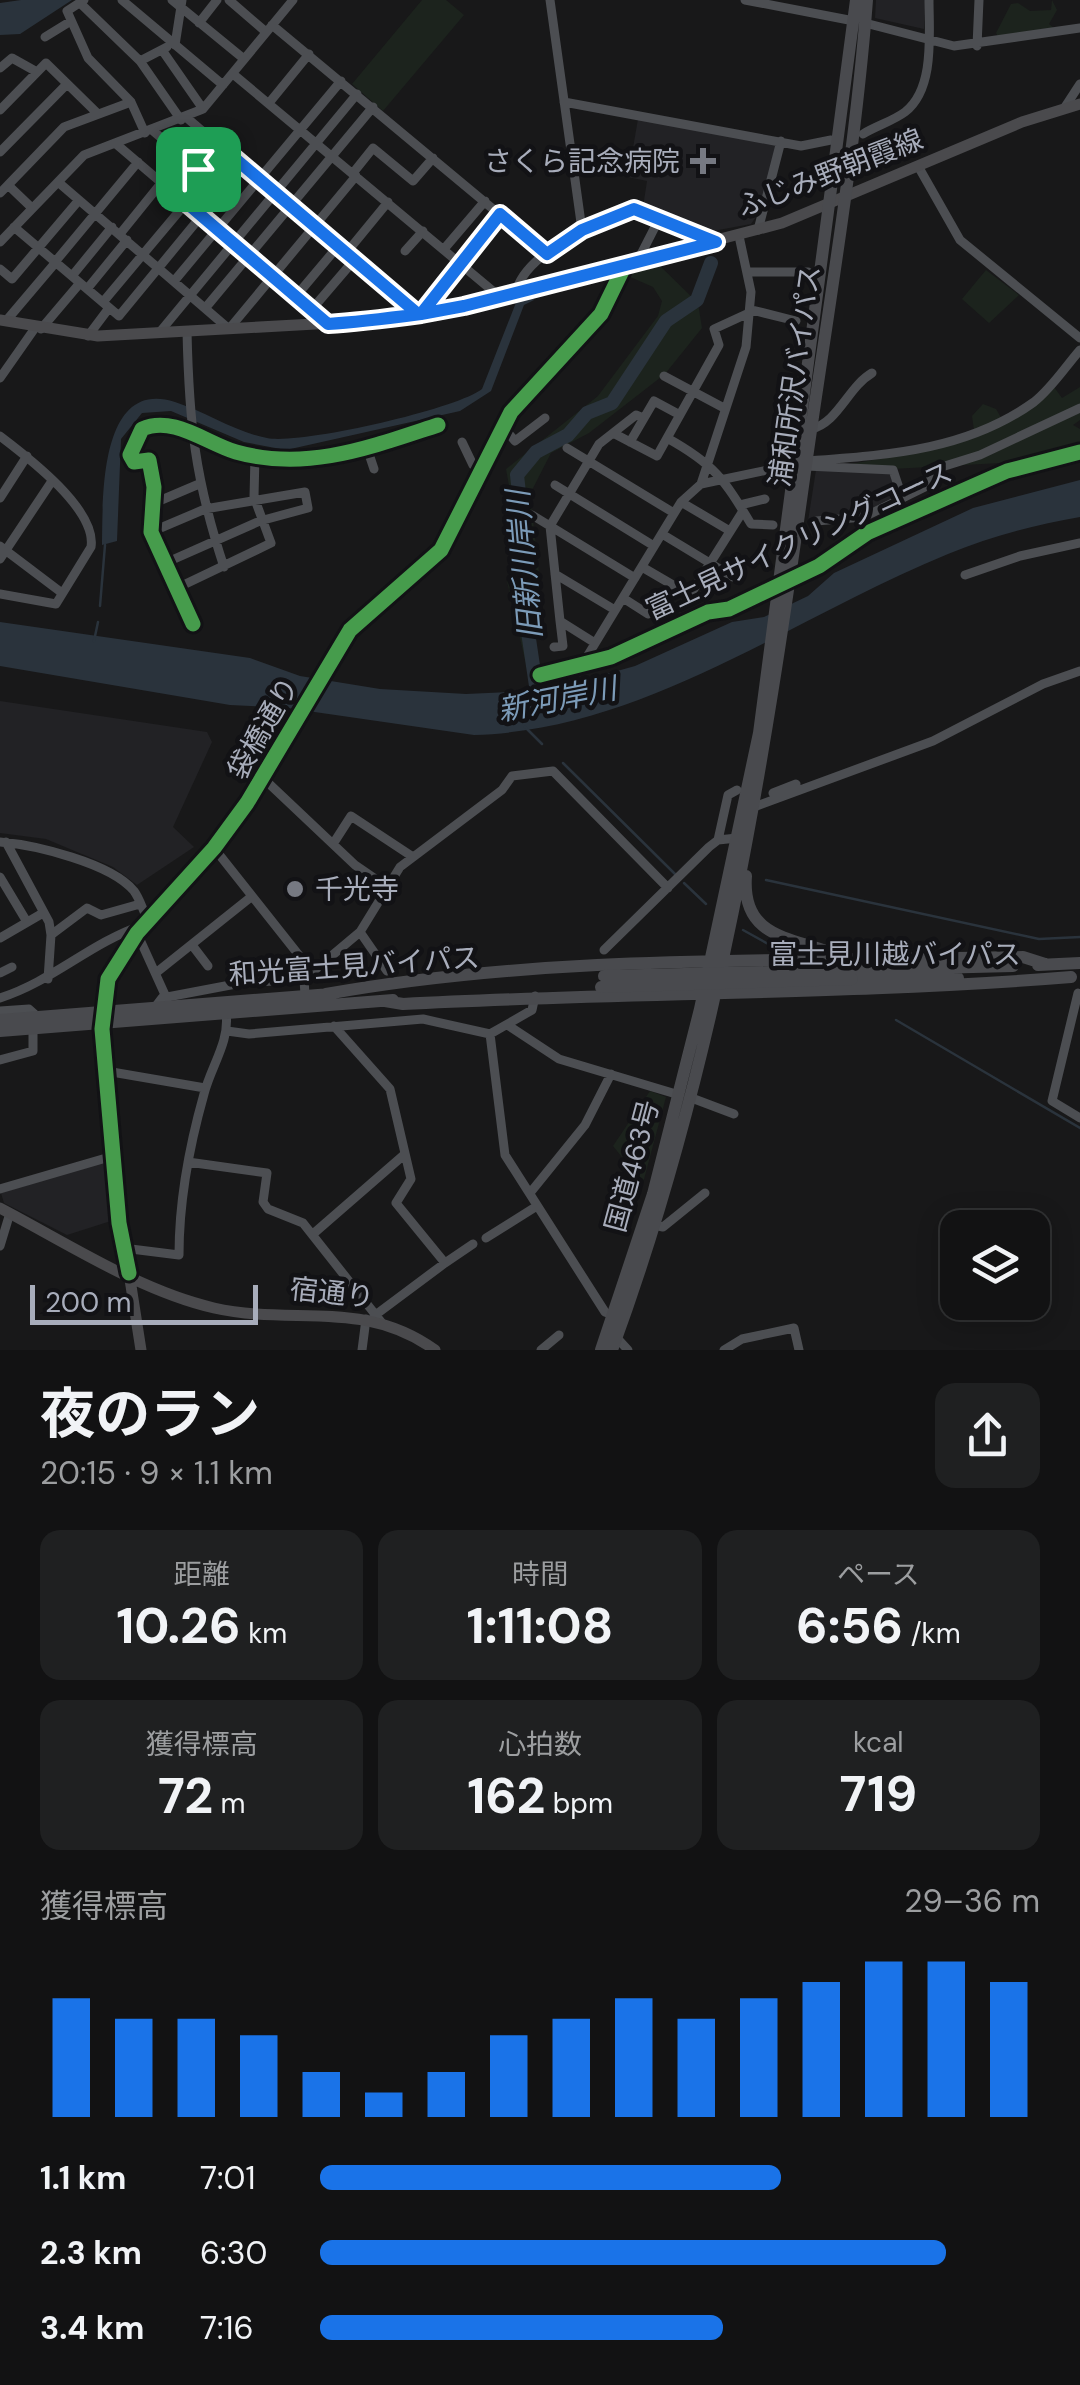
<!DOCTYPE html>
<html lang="ja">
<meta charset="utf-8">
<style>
:root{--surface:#121213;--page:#1f2021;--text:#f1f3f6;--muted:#9c9ea0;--line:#313233;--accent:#1a73e8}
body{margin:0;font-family:"DM Sans","Noto Sans JP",sans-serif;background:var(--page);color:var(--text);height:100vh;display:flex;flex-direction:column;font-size:38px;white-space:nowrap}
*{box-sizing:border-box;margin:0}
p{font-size:32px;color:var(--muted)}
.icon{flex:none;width:55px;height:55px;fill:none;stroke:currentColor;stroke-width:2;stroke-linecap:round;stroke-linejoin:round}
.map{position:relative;height:1350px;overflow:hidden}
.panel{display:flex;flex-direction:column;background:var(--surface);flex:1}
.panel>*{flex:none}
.tools{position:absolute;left:940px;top:1210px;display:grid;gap:20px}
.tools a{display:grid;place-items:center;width:110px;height:110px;border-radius:20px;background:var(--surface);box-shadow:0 5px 25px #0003,0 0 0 2px var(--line);font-size:50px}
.scale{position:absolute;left:30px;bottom:25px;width:228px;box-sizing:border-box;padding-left:10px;border:5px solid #a8adbb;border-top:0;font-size:28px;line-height:35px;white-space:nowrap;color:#a8adbb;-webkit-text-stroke:8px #121215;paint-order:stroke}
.pin{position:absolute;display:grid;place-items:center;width:85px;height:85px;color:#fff;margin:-42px;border-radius:20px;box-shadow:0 5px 15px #0006}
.round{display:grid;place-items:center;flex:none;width:105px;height:105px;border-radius:20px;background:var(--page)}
.headline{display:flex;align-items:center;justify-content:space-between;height:170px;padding:0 40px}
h1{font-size:55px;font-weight:700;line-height:75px}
.stats{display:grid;grid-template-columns:repeat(3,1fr);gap:15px;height:170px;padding:10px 40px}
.stats div{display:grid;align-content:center;border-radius:20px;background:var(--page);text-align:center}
.stats b{font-size:50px;font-weight:700}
.stats small{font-size:28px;font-weight:400}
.stats p{font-size:28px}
.chart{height:280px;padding:20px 40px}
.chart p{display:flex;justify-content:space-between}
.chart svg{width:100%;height:180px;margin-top:10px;stroke:var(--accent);stroke-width:6}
ul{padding:0 40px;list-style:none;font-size:32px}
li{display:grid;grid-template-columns:160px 120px 1fr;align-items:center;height:75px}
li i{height:25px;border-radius:12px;background:var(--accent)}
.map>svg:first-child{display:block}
.built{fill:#222225}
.green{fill:#1c231d}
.water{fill:#2a333c}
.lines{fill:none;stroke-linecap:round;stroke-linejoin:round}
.stream{stroke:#2a333c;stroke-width:2.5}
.river{stroke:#2a333c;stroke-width:14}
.minor{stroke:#4c4e52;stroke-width:9}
.major{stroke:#4a4a4d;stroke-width:11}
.highway{stroke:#494a4e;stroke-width:12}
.highway-bridge{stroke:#494a4e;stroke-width:12}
.cycleway-casing{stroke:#121215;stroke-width:21}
.cycleway{stroke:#469c4c;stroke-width:15}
.route-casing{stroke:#fff;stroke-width:20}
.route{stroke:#1a73e8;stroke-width:12}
.poi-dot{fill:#767982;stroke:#121215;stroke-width:4}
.labels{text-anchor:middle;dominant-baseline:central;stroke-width:9;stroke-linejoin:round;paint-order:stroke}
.poi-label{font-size:28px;fill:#a8adbb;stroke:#121215;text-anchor:end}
.street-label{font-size:28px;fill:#a8adbb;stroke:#121215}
.water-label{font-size:30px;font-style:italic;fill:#7c9bb8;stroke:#121215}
</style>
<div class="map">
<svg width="1080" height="1350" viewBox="0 0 1080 1350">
<rect width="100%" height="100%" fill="#181819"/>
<!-- built -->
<path class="built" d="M876,0H925L924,29L875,18Z
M638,119L778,144L760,211L751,224L702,233L643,207L647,181L628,177Z
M816,470L891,472L899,496L863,514L808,521Z
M0,701L207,732L212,742L173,827L194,847L137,885L113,867L46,839L0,833Z
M107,1161L114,1220L67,1235L4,1203L1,1193Z"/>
<!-- green -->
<path class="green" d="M422,0H446L464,15L383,111L352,84Z
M1052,0L1057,10L1049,24L1054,28L999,38L996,33L1011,4L1018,3L1030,11L1051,10Z
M658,264L698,303L702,328L665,374L589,433L551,453L530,494L541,590L535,645L540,672L528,673L507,581L511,566L522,559L506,469L598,396L658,316L662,301L653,287L628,276L631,270Z
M986,270L1019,295L989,323L962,299Z
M1054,387L1062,398L1080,387V420L1073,425L1080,429V443L1000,463L892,469L845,465L941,448L974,430L972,416L983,404L996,409L1003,421Z
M650,1091L666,1097L643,1183L613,1146Z"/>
<!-- water -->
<path class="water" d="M21,0H72L20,34L0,35V3Z
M532,296L534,300L524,305L491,391L460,411L286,450L244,442L171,411L142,413L121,439L117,541L102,545C103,502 98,377 175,402C206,412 235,432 267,438C300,445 457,409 482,389L517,300Z
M1080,480V517C1035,525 991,536 948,554C793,617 646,730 474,735L287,708L230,705L0,666V622L250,658L300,676L380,689L466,694L550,690L635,666L732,622L764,617L808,596L834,573L973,508Z"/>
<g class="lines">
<!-- stream -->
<path class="stream" d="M100,606L105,545
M94,641L98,622
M525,727L542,744
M563,763L675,874
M766,880L1039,939L1080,937
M684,883L706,904
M743,930L770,945
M896,1020L1080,1128"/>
<!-- river -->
<path class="river" d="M539,706L521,585L526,555L517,475L536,452L568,435L587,413L612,403L666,321L697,300L711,263"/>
<!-- minor -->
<path class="minor" d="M84,0L67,11L88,58L131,102L145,133
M122,0L223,85
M172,0L244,59
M229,0L266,32
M550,0L582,230
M745,0L854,21
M80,3L140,61L181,120
M199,23L217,0
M865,23L954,46L1080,28
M272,25L547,254
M45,37L71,21
M175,45L182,0
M977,46L979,0
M162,50L203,109
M140,61L167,47
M0,68L12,58L37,72
M233,74L500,297
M564,102L801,146L831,140
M269,103L309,54
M1065,107L1080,84
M0,110L46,63L98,114
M187,118L418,315
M152,130L198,169
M863,134C876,126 893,121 905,112C935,89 929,34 929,0
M115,143L327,324
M0,152L67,84
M918,166L960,240L1080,338
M353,173L373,148L413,181L433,158
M58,182L229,329L356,176
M8,185L64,127L131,102
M0,193L8,185L32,208
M176,194L218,145
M14,227L119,316L243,165
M758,230L781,141
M120,234L162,182
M0,242L84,155L203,109L293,0
M444,249L485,201
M405,251L423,231
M347,252L388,202
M55,262L138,162
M637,262L658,221
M0,269L12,279L79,200
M749,272H808
M72,276L112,227
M175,280L341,81
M87,289L127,240
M516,293C523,254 595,224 627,211L639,210L713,241
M297,295L339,245
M103,302L228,153
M207,306L373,107
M313,308L355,259
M752,310L796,321
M421,314L500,213
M6,321L56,262
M41,329L80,283
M187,331C189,423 195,479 224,567
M159,333L357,94
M88,336L109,308
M664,376L724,408
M0,378L35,328
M502,426L515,441L545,418
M811,429C838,423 848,387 872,373
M613,433L636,415L643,418
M0,436C29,458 97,510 91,547L56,604L0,594
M667,438C714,464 724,479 751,524L773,525
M462,442L473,465L482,469
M630,442L654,401L680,415
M367,448L374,469
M567,448L674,513
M807,461C887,455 966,451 1034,402C1051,389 1066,366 1080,350
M806,466L893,470L902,497
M701,484L796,464
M555,485L654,546
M0,498L27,456
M681,502L730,531
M152,504L199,484
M740,505L765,499
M532,515L635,578
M816,521L864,517L929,485L932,470L980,455L1080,408
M151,532L205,509L305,492L308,508L260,521L163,564
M662,534L733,577L741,566
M0,546L62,593
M0,559L52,481
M642,567L690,595
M555,574L615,610
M965,575L1020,556L1080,543
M175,589L271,543L254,497L255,456
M623,598L648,614
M685,603L743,511
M193,624L151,532L154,487L149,460L134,462L130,455L142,429C173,415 206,443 236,452C307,472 371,447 438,425
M595,643L560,621L550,526L599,444L613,433L657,456L719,345L714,329L751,312
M554,647L563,646L560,621
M588,655L681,502L701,484L746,347L751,292L739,236
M263,778L355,865L387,887
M773,793L796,784
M754,807L933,741L1043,684L1080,671
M718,840L728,795L737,790
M0,842C35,845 111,863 134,891C140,899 143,911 148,920
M6,842L49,922L51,935
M333,844L351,816L413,857
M214,848L313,973
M0,877L27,922
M360,932L400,867L502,790L512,776L553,771L668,888
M137,933L166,997
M0,938L43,913
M192,945L208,966
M604,950L709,847L718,840L737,838
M157,972L251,897
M0,973L12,967
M48,979L51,935L87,908L101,915L140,904
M1078,993L1052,1101L1080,1118
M305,995L304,979L360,932L387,971
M0,998C53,981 90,943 143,925
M156,1006L162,998L241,983L304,979
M0,1011L29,1009L39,1018
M334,1026L390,1089L411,1179L396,1203L445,1263L473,1244
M509,1026L559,1059L676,1094
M227,1031L249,1034L423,1019L490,1034L532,1010L535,996
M490,1034L505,1155L605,1312L613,1315
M0,1060L33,1051V1029
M106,1071L205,1088
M689,1097L734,1114
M188,1162L267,1173L263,1202L268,1209L303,1223L382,1323
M0,1189L113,1156
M530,1193L585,1125L611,1074
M654,1225L663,1227L705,1193
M313,1234L405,1154
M486,1238L537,1206
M0,1246L10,1213
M123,1248L179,1255C179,1200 189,1147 204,1094C211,1066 230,1042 226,1013
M129,1273L119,1223L102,1029L108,979L137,933L214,848L247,803L350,630L441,550L511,412L601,314L625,265
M374,1316L445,1263
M617,1338L628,1350
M362,1350L366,1319
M541,1350L559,1335
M724,1350L742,1339L794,1328L799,1350"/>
<!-- major -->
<path class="major" d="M0,320L98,336L351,322L455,308L782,223L1022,122L1080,104
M0,1208C67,1243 140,1291 214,1308C293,1326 363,1298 435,1350
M129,1273L141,1350"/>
<!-- highway -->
<path class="highway" d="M746,876C741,942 798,937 841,957
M1038,965L1080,963
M851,970L1013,966
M852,979L958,978
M326,994C555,953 792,962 1023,957L1045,964
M385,1001L403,1004C626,992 849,995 1071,977
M0,1020L331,994
M0,1031L393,1000
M601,1350L653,1194L700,1009L759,733L856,0
M612,1350C717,1065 764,764 806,465C828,310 855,156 867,0"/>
<!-- highway-bridge -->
<path class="highway-bridge" d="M604,976L851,970
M601,987L852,979"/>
<!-- cycleway casing -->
<g class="cycleway-casing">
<path id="cycleway" d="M193,624L151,532L154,487L149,460L134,462L130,455L142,429C173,415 206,443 236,452C307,472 371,447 438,425
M540,675L611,657L708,612L729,609L819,566L867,533L973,486L1007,471L1080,452
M129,1273L119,1223L102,1029L108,979L137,933L214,848L247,803L350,630L441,550L511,412L601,314L625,265"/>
</g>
<!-- cycleway -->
<use href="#cycleway" class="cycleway"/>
</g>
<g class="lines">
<!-- route casing -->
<g class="route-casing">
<path id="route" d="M198,169L218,144L418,314H421L464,306L716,242L634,209L582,230L547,254L500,214L421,314C390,318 359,322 328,324L176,194L198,169"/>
</g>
<!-- route -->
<use href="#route" class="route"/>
</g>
<!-- markers -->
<g class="poi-dot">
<path d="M698 146h10v10h10v10h-10v10h-10v-10h-10v-10h10z"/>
<circle cx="295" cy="889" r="10"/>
</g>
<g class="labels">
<!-- poi labels -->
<g class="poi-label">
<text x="680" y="161">さくら記念病院</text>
<text x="315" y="889" text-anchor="start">千光寺</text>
</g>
<!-- street labels -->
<g class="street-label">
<text transform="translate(830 173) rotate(-21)">ふじみ野朝霞線</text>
<text transform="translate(795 376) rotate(-82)">浦和所沢バイパス</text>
<text transform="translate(799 541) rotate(-25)">富士見サイクリングコース</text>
<text transform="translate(263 728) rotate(-60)">袋橋通り</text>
<text x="895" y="954">富士見川越バイパス</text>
<text transform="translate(354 966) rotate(-4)">和光富士見バイパス</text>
<text transform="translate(632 1166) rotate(-75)">国道463号</text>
<text transform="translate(332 1293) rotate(6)">宿通り</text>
</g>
<!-- water labels -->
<g class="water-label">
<text transform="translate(524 565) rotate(-95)">旧新川岸川</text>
<text transform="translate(557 699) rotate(-11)">新河岸川</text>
</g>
</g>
</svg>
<div class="tools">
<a><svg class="icon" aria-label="layers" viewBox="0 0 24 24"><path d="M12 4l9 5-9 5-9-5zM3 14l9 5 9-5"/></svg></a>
</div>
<div class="scale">200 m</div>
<div class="pin" style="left:198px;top:169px;background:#1e9e55"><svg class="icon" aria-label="arrive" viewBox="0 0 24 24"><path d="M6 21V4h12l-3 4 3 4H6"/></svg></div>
</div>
<section class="panel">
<div class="headline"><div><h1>夜のラン</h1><p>20:15 · 9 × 1.1 km</p></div><a class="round"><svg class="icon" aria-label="share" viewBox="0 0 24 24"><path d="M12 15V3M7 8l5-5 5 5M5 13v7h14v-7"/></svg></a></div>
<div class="stats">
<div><p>距離</p><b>10.26<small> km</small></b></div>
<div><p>時間</p><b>1:11:08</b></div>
<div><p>ペース</p><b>6:56<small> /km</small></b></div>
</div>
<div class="stats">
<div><p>獲得標高</p><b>72<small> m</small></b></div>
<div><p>心拍数</p><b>162<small> bpm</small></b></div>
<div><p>kcal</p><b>719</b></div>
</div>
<div class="chart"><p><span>獲得標高</span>29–36 m</p>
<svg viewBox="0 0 160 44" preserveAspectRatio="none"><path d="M5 44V15M15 44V20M25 44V20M35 44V24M45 44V33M55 44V38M65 44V33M75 44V24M85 44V20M95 44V15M105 44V20M115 44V15M125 44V11M135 44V6M145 44V6M155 44V11"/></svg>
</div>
<ul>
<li><b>1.1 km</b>7:01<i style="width:64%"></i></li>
<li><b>2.3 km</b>6:30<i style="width:87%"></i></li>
<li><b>3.4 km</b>7:16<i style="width:56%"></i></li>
</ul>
</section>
